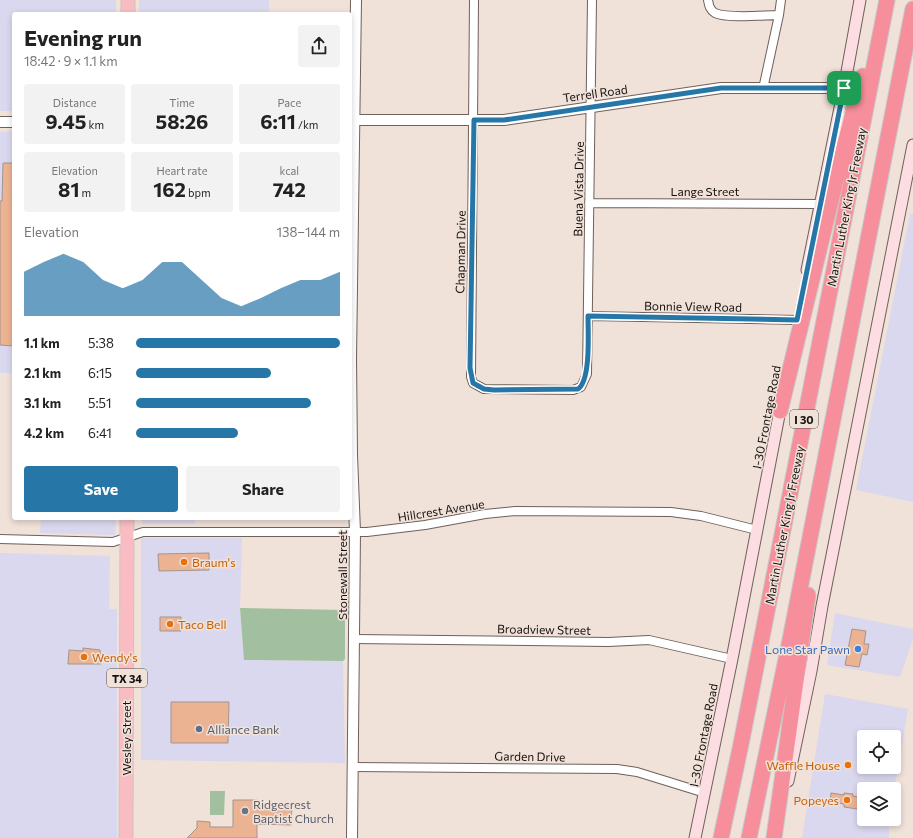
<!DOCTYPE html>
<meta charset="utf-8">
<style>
:root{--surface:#fff;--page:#f2f2f2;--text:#222;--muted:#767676;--accent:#2776a8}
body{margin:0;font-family:Commissioner,sans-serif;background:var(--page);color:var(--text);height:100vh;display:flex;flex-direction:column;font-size:15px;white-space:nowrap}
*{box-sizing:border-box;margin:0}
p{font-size:13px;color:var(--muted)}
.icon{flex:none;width:22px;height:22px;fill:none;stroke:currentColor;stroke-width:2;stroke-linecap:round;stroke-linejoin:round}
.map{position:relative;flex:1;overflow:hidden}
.panel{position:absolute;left:12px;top:12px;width:340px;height:508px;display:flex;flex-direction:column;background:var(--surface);border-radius:4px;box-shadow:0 2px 6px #0003}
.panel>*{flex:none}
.fabs{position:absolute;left:857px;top:730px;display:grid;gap:8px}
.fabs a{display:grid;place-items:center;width:44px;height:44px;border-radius:4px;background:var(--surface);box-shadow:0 2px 6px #0003;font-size:20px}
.pin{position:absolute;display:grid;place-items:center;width:34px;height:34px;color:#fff;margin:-17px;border-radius:8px;box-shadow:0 2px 6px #0006}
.round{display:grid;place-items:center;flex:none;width:42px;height:42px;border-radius:4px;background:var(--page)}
.summary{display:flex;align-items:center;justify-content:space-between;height:68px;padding:0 12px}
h1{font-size:22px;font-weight:700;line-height:30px}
.stats{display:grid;grid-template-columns:repeat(3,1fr);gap:6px;height:68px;padding:4px 12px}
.stats div{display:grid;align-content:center;border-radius:4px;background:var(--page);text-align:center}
.stats b{font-size:20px;font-weight:700}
.stats small{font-size:11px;font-weight:400}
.stats p{font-size:11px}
.chart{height:112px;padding:8px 12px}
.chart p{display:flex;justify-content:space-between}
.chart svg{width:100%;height:72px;margin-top:4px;fill:var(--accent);opacity:.7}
.cta{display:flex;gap:8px;margin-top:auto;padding:8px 12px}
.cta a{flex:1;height:46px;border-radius:4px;background:var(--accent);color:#fff;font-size:16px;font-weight:700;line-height:46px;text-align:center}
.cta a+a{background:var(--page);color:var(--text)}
ul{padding:0 12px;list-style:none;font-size:13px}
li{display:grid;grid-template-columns:64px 48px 1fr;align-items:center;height:30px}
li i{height:10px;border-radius:5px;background:var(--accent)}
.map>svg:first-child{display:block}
.commercial{fill:#dad8ee;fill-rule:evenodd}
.green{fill:#a2c09f}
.building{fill:#ecb393;stroke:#a3958e}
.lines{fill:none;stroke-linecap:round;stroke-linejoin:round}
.minor-casing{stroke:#6e615a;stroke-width:10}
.tertiary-casing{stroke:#6e615a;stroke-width:12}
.secondary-casing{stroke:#6e615a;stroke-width:13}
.primary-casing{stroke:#c7c6c5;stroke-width:15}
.motorway-casing{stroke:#c7c6c5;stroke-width:17}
.minor{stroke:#fff;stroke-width:8}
.tertiary{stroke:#fff;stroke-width:10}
.secondary{stroke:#fcdde1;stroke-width:11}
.primary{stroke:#fabcc3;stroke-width:13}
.motorway{stroke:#f68f9b;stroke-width:15}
.route-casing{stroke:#fff;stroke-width:8}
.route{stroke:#2776a8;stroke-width:5}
.food-dot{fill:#e8710a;stroke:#f0e1d9;stroke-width:1.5}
.shop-dot{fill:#3f7fe0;stroke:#f0e1d9;stroke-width:1.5}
.service-dot{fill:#5c6f8a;stroke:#f0e1d9;stroke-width:1.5}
.worship-dot{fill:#6b7280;stroke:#f0e1d9;stroke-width:1.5}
.labels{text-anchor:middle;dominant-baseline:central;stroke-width:3;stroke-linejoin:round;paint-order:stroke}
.shield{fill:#f0e1d9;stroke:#574f4b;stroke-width:1}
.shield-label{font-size:11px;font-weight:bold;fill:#16110e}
.street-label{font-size:12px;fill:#16110e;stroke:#f0e1d9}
.food-label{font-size:12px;fill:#c56008;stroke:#f0e1d9;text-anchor:start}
.shop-label{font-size:12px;fill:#366cbe;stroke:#f0e1d9;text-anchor:end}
.service-label{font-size:12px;fill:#4e5e75;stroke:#f0e1d9;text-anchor:start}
.worship-label{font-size:12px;fill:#5b616d;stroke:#f0e1d9;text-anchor:start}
</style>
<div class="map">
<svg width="913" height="838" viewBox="0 0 913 838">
<rect width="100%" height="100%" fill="#f0e1d9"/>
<!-- commercial -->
<path class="commercial" d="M0,0H116V14H14V111H0Z
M139,0H269V14H139Z
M14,131V373H0V132Z
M910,214H913V502L856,490Z
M41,518H116L115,535L40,533Z
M142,518H195V524H142Z
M141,538H242L240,608L244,660L343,661L345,763L141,760Z
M0,553L110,556L109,609H117V838H0Z
M835,613L913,629V639L900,677L827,665Z
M825,694L908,709L894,791V789H864V819H889V838H802ZM864,737H894V767H864Z"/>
<!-- green -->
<path class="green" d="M240,608L345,610V659L343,661L244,660Z
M210,791H225L224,815H210Z"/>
<!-- building -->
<path class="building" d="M3,163H14V346L0,345V201H2Z
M209,553V570L159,571L158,554Z
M160,617H181V631H160Z
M852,629L866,631L864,644H869L867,655L862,654L859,667L845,665Z
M83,648L100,650L101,664H68L69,650L83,651Z
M171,702H229L228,743H171Z
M831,793L844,795V793L853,794V796L864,798V810L844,807V804L830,802Z
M233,800H257V805L292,806L291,825L257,824V838H187L197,828V821L210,822V827H233Z"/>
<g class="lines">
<!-- minor casing -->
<g class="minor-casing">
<path id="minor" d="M474,0L471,377L473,383L484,389L573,390L581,387L587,374L592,0
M708,0C709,6 710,10 715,13C728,19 764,15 779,15
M763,89L779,15L781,0
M589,203L820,204
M588,316L797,320
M0,539L113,542L143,532H367L425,525L485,514L515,511L671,512L701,516L757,530
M354,639L608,642L649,640L732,659
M352,767L617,769L637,772L705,793"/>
</g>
<!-- tertiary casing -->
<g class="tertiary-casing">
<path id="tertiary" d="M350,120H504L721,88H844
M0,122H14
M352,838L355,532L352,455L351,358L356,0"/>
</g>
<!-- secondary casing -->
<g class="secondary-casing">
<path id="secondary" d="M807,270L844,88L860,0
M788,781L811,671L822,606L913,145
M695,838L732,659L781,405"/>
</g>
<!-- primary casing -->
<g class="primary-casing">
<path id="primary" d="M128,14V0
M126,838L127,518"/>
</g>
<!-- motorway casing -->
<g class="motorway-casing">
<path id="motorway" d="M780,411L845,143L863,76
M721,838L741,744L887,0
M749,838L790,640L913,9
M774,838L808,595"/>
</g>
<!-- minor -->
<use href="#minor" class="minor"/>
<!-- tertiary -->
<use href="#tertiary" class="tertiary"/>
<!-- secondary -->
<use href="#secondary" class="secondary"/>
<!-- primary -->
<use href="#primary" class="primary"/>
<!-- motorway -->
<use href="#motorway" class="motorway"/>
</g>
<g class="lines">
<!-- route casing -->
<g class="route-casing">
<path id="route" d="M721,88H844L797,320L588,316C588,332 591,380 578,389L494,390L484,389L473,383L470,368L474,120H504Z"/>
</g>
<!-- route -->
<use href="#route" class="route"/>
</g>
<!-- markers -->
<g class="food-dot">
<circle cx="184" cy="562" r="4"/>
<circle cx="170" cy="624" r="4"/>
<circle cx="84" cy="657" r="4"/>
<circle cx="848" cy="765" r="4"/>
<circle cx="847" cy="800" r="4"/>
</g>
<circle class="shop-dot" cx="858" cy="649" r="4"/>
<circle class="service-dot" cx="199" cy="729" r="4"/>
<circle class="worship-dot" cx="245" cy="811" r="4"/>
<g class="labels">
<!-- shield labels -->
<g class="shield">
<rect x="790" y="410" width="28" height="18" rx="3"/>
<rect x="107" y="669" width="40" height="18" rx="3"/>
</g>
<g class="shield-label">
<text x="804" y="419">I 30</text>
<text x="127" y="678">TX 34</text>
</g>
<!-- street labels -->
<g class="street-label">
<text transform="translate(595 93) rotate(-8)">Terrell Road</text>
<text transform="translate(578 189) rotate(-89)">Buena Vista Drive</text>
<text x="705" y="191">Lange Street</text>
<text transform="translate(846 207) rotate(-79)">Martin Luther King Jr Freeway</text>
<text transform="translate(460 252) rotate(-89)">Chapman Drive</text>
<text transform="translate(693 306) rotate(1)">Bonnie View Road</text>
<text transform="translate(766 417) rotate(-79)">I-30 Frontage Road</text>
<text transform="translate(441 510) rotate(-9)">Hillcrest Avenue</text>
<text transform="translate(784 525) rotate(-79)">Martin Luther King Jr Freeway</text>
<text transform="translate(342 575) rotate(-90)">Stonewall Street</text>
<text transform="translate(544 629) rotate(1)">Broadview Street</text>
<text transform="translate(703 735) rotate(-79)">I-30 Frontage Road</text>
<text transform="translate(126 738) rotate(-90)">Wesley Street</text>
<text transform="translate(530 756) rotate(1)">Garden Drive</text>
</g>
<!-- food labels -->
<g class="food-label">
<text x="192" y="562">Braum's</text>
<text x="178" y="624">Taco Bell</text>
<text x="92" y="657">Wendy's</text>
<text x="840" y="765" text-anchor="end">Waffle House</text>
<text x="839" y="800" text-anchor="end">Popeyes</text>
</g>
<!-- shop labels -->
<g class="shop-label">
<text x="850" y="649">Lone Star Pawn</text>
</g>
<!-- service labels -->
<g class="service-label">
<text x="207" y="729">Alliance Bank</text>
</g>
<!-- worship labels -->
<g class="worship-label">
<text x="253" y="804">Ridgecrest<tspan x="253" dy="14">Baptist Church</tspan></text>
</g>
</g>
</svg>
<div class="fabs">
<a><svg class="icon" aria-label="locate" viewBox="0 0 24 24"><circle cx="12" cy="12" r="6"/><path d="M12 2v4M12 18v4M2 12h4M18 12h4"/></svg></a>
<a><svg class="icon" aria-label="layers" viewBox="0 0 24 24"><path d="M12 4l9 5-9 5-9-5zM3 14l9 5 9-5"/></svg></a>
</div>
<div class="pin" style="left:844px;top:88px;background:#1e9e55"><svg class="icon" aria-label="arrive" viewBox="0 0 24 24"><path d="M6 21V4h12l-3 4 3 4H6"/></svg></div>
<section class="panel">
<div class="summary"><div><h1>Evening run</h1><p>18:42 · 9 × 1.1 km</p></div><a class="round"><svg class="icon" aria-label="share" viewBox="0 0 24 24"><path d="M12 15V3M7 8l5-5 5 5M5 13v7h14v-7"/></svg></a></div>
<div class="stats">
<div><p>Distance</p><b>9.45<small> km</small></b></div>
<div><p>Time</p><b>58:26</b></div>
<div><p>Pace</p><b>6:11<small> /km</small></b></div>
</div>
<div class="stats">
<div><p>Elevation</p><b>81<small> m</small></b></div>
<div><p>Heart rate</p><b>162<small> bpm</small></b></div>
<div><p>kcal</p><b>742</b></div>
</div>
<div class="chart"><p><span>Elevation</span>138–144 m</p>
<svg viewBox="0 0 160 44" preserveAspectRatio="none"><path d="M0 44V17L10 11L20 6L30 11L40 22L50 27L60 22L70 11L80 11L90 22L100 33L110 38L120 33L130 27L140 22L150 22L160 17V44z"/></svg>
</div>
<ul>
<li><b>1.1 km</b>5:38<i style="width:100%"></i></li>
<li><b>2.1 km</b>6:15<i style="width:66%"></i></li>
<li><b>3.1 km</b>5:51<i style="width:86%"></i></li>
<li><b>4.2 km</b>6:41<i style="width:50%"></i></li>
</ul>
<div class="cta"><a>Save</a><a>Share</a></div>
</section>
</div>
